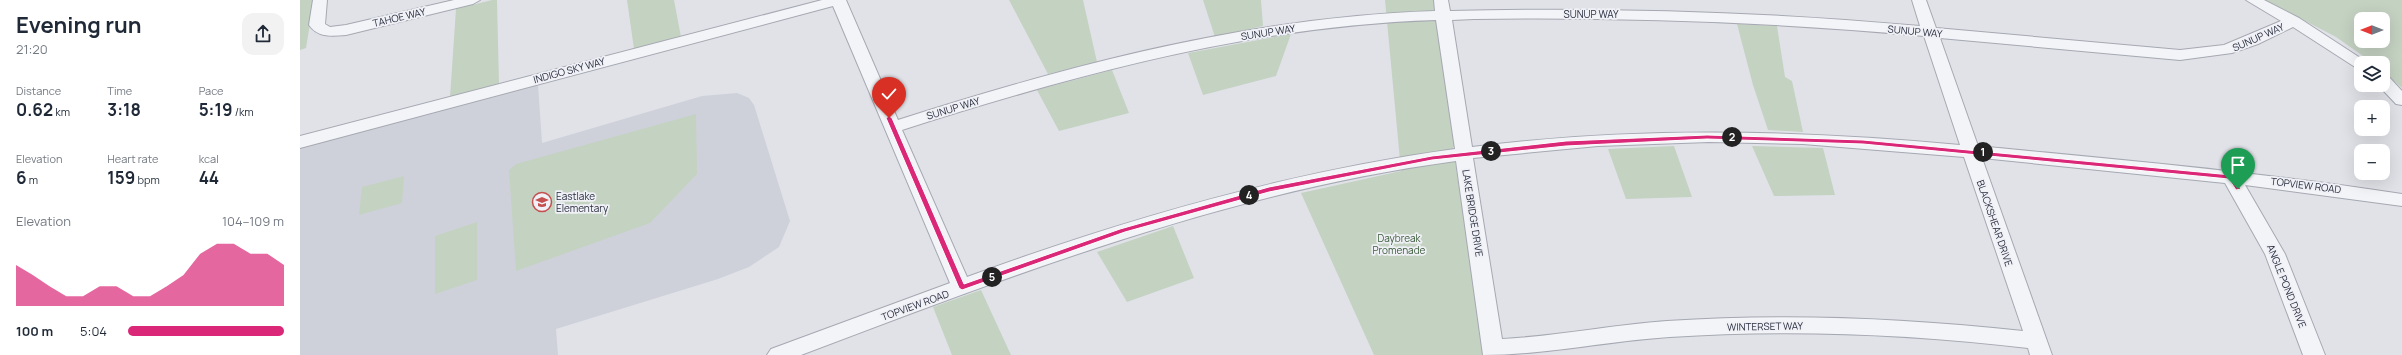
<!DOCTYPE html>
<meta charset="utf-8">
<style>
:root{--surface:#fff;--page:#f2f2f3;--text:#1f2937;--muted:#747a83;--accent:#db2777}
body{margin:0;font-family:Manrope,sans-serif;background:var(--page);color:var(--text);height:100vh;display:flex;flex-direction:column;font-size:15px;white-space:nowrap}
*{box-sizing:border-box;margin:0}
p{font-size:13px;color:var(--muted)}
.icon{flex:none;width:22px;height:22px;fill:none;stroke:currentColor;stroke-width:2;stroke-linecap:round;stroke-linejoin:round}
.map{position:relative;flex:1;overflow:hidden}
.sheet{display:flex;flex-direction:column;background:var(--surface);width:300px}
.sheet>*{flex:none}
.needle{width:26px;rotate:270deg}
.buttons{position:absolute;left:2054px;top:12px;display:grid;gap:8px}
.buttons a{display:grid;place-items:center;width:36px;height:36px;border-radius:8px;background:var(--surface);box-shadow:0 4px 16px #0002;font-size:20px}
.pin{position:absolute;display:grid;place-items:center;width:34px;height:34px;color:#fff;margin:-41px -17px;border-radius:50% 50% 50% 0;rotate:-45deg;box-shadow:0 0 4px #0007}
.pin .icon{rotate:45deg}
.km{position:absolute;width:20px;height:20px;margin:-10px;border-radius:50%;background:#222;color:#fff;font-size:11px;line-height:20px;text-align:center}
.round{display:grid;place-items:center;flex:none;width:42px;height:42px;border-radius:12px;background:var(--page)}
.head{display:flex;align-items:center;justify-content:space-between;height:68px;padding:0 16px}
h1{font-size:22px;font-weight:700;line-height:30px}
.figures{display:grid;grid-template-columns:repeat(3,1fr);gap:6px;height:68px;padding:4px 16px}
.figures div{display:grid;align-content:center}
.figures b{font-size:17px;font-weight:700}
.figures small{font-size:11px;font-weight:400}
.figures p{font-size:11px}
.chart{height:112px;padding:8px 16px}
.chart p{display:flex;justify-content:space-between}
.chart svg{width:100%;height:72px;margin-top:4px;fill:var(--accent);opacity:.7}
ul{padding:0 16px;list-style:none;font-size:13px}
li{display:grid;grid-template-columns:64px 48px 1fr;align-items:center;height:30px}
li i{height:10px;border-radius:5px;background:var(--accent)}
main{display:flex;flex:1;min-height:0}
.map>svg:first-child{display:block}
.built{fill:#cfd1da}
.green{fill:#c4d2c2;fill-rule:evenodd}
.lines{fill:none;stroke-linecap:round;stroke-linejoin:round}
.street-casing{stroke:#a6a8b2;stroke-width:2}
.street{fill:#f3f4f7;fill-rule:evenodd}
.route{fill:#db2777;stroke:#fff}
.labels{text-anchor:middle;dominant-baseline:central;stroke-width:3.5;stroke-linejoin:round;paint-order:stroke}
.street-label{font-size:10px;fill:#2a2e3f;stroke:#f0f1f6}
.poi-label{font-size:10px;fill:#2a2e3f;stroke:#f0f1f6;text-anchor:start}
.park-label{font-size:10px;fill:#395938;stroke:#f0f1f6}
</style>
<main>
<section class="sheet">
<div class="head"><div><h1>Evening run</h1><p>21:20</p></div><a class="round"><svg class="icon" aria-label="share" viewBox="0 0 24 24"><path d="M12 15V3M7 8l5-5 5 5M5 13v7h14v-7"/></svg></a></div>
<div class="figures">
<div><p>Distance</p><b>0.62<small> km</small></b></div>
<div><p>Time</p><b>3:18</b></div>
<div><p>Pace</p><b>5:19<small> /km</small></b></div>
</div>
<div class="figures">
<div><p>Elevation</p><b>6<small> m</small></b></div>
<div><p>Heart rate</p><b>159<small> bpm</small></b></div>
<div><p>kcal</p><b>44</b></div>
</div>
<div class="chart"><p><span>Elevation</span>104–109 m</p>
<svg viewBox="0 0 160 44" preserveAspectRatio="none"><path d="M0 44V19L10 25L20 32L30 38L40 38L50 32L60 32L70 38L80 38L90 32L100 25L110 12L120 6L130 6L140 12L150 12L160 19V44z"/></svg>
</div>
<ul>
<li><b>100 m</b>5:04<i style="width:100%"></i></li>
</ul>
</section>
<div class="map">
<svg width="2102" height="355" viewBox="0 0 2102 355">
<rect width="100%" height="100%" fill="#e0e2e8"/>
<!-- built -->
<path class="built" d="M238,85L242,143L402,96L437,93L449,98L454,105L490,221L479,247L449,267L418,279L256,329L258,355H0V148Z"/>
<!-- green -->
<path class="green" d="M0,0H14L6,48L0,50Z
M192,0H197L199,84L150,97L156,9Z
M327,0H374L381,37L334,49Z
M709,0H783L797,62L748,74Z
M903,0H961L963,26L915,37Z
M1085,0H1134L1153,136L1157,140L1153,148L1185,355H1074L1001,193L1101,171Z
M1965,0H2102V88L2083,71V63H2073L2036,37ZM2061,19H2083V41H2061Z
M1437,24L1477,26L1485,77L1492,81L1503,132L1468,130L1453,85Z
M991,34L976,76L903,95L888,53Z
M812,70L829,113L759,131L737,90Z
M396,114L397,174L350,223L216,271L209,170L216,164Z
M1374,146L1392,197L1326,199L1308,149Z
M1452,146L1523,148L1535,195L1474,196Z
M104,176L102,203L59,215L62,187Z
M177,222V280L135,294V236Z
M873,226L894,278L827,302L797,252Z
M681,290L711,355H652L633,307Z"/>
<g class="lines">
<!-- street casing -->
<g class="street-casing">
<path id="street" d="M13,0H27L25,24L30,27L46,25L154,0H180L173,4L46,35C32,36 18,38 9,25Z
M522,0H546L598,120C773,64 950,17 1135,11L1134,0H1148L1150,11C1307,7 1464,12 1620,26L1612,0H1626L1636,28L1880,50L1924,45L1981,21L1946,0H1964L1999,18L2068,63H2061V69L2055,67L1993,27L1958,44L1932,53L1880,60L1640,38L1678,146C1820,160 1961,172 2102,194V206L1945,185L1985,254L2025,355H2003L1965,254L1925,183L1682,158L1752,355H1730L1728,348C1609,334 1490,329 1370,337C1307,341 1246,355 1183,355L1156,161C926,192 716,274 501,355H467L471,349L650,283L533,6L0,148V136ZM1174,19C1324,17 1474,22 1624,36L1660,145C1497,130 1335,126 1172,147L1152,20ZM1136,20L1155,149C987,172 825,219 667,277L602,130C777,74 952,26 1136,20ZM1409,142L1503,144L1664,157L1723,331C1605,318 1485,313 1367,321C1312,325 1257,336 1202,339L1173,158L1298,146Z
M2083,76L2089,77L2102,91V105L2096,104L2078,85H2083Z"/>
</g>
<!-- street -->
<use href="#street" class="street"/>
</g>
<!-- route -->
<path class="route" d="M589,116L592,118L664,284L820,229L969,187L1132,156L1266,141L1407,135L1563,140L1931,175L1941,189L1936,190L1929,179L1563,144L1407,139L1266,146L1132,160L969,192L825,232L662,290L659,288L586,118Z"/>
<!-- icons -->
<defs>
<g id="school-ring" transform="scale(1)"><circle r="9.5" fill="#f0f1f6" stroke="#c54f4e" stroke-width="1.5"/><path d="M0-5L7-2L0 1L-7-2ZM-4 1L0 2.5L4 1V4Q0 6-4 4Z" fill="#c54f4e"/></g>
</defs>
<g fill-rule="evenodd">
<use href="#school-ring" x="242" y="202"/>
</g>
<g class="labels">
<!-- street labels -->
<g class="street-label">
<text x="1291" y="14">SUNUP WAY</text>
<text transform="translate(99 17) rotate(-13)">TAHOE WAY</text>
<text transform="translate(1615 31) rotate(5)">SUNUP WAY</text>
<text transform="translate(968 32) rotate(-9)">SUNUP WAY</text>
<text transform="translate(1958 37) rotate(-24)">SUNUP WAY</text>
<text transform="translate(269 70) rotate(-15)">INDIGO SKY WAY</text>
<text transform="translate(653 108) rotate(-17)">SUNUP WAY</text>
<text transform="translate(2006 185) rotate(7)">TOPVIEW ROAD</text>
<text transform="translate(1173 213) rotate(81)">LAKE BRIDGE DRIVE</text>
<text transform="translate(1695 223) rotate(71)">BLACKSHEAR DRIVE</text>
<text transform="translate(1987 286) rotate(68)">ANGLE POND DRIVE</text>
<text transform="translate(615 305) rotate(-20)">TOPVIEW ROAD</text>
<text transform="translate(1465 326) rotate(-1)">WINTERSET WAY</text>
</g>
<!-- poi labels -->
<g class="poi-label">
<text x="256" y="196">Eastlake<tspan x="256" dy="12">Elementary</tspan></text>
</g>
<!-- park labels -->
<g class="park-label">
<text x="1099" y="238">Daybreak<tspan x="1099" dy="12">Promenade</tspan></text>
</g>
</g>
</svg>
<div class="buttons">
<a><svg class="needle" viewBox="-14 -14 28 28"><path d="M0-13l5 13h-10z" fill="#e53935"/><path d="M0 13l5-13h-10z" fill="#747a83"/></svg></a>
<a><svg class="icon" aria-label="layers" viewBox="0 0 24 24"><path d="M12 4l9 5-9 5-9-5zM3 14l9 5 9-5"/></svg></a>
<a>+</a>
<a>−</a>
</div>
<div class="pin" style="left:1938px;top:189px;background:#1e9e55"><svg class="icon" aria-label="arrive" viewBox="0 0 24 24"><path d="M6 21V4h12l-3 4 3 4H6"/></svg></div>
<div class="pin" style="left:589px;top:118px;background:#d93025"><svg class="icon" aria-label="check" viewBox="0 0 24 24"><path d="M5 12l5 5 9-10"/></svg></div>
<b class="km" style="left:1683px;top:152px">1</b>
<b class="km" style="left:1432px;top:137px">2</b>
<b class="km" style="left:1191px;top:151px">3</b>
<b class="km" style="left:949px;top:195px">4</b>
<b class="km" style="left:692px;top:277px">5</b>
</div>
</main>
